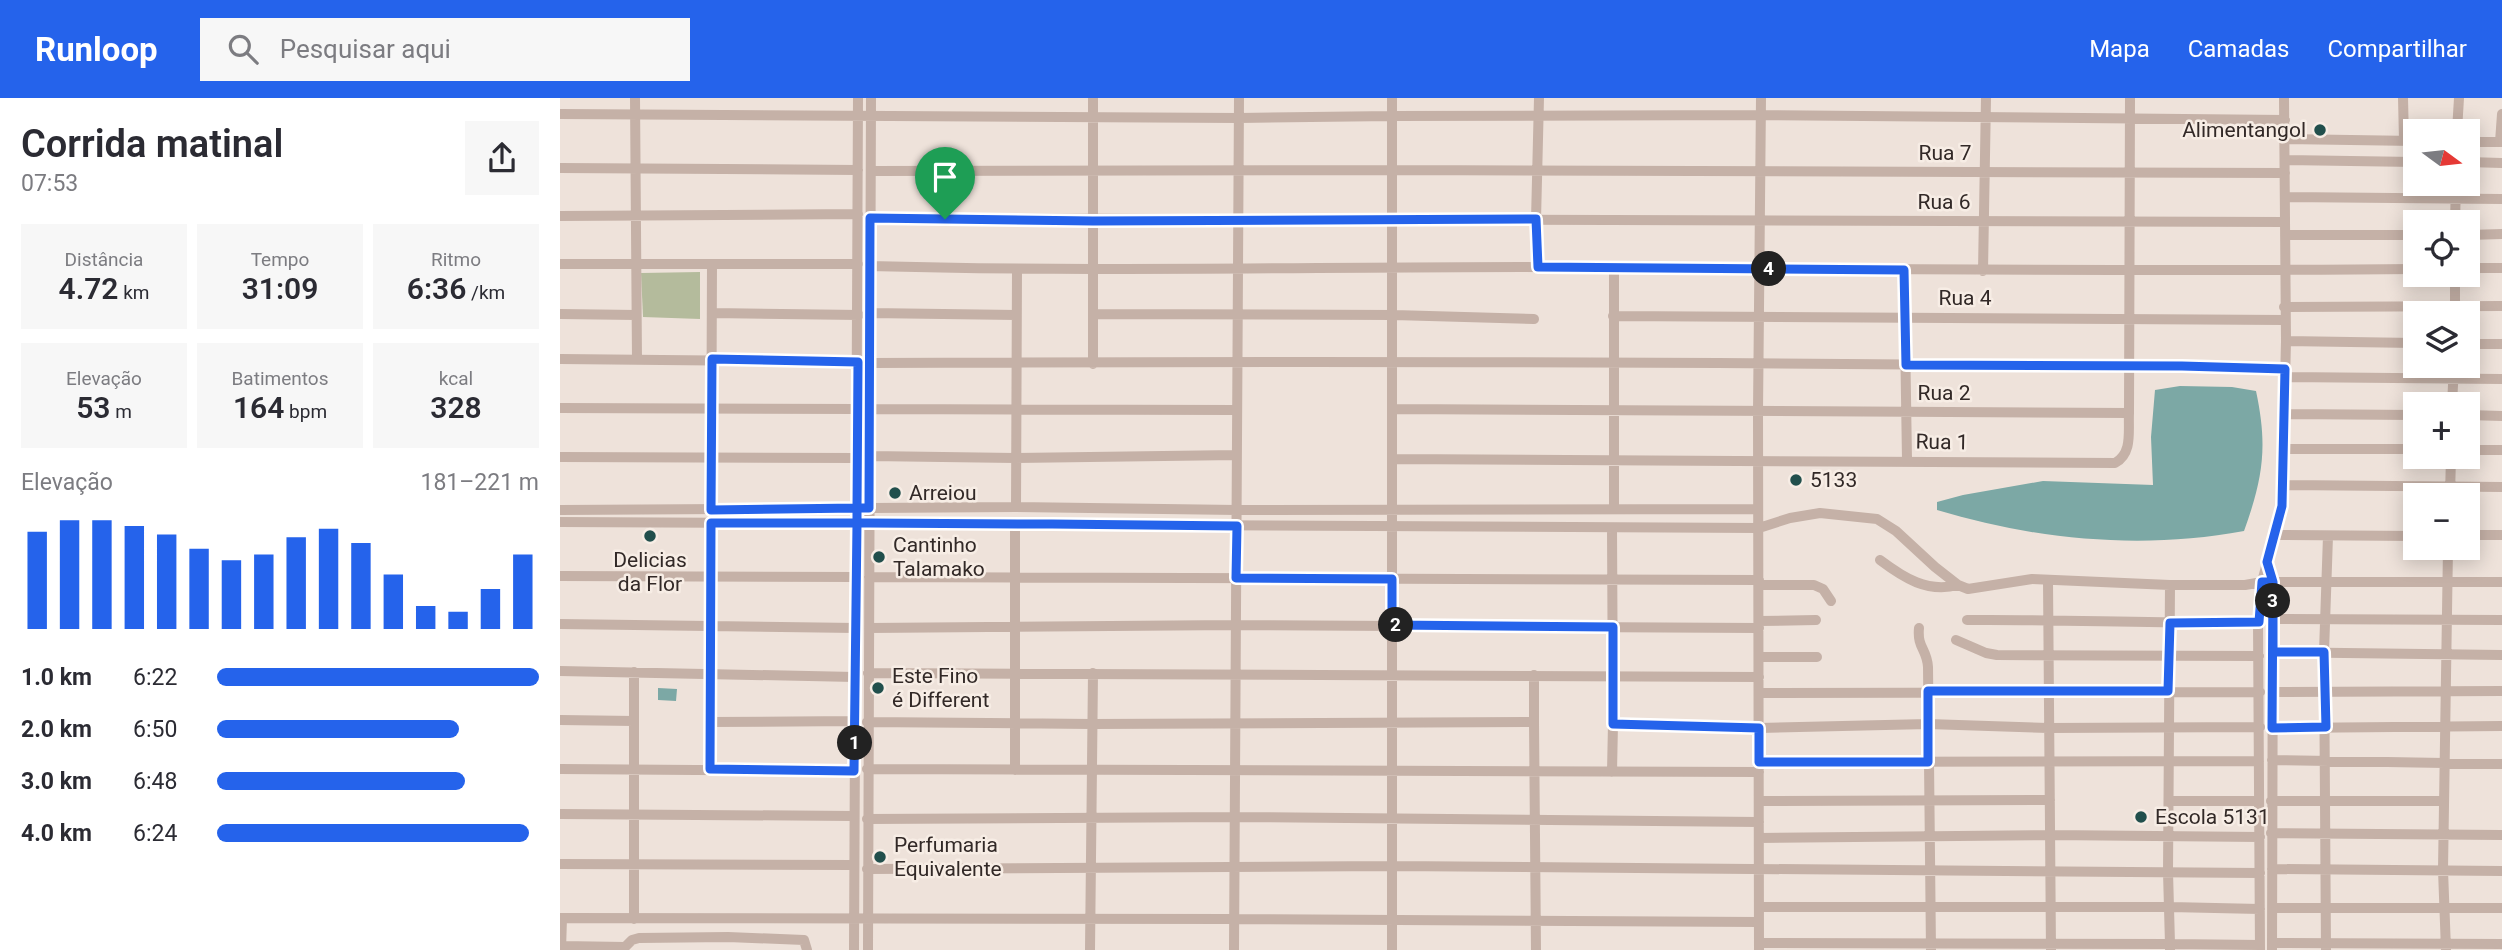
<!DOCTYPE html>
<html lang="pt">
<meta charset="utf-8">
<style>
:root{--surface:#fff;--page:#f7f7f7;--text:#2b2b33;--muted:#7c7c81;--accent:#2563eb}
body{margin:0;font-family:Roboto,sans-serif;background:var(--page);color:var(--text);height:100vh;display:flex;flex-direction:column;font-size:26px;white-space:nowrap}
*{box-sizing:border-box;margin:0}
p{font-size:23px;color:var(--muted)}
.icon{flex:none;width:38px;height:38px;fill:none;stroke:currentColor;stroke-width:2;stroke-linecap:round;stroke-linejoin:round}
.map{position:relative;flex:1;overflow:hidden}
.panel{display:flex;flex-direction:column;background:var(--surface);width:560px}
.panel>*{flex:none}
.needle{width:46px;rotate:105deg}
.buttons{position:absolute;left:1843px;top:21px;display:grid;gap:14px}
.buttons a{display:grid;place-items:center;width:77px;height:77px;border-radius:0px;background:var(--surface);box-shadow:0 4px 18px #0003;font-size:35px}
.pin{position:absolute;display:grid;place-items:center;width:60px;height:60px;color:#fff;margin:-72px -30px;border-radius:50% 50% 50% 0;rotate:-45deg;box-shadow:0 0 7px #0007}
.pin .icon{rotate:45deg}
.km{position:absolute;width:35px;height:35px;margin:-18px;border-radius:50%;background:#222;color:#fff;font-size:19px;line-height:35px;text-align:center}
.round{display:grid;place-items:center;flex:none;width:74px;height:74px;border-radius:0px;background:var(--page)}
.head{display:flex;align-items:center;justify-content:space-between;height:119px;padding:0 21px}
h1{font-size:38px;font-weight:600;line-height:52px}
.stats{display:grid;grid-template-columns:repeat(3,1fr);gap:10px;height:119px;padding:7px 21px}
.stats div{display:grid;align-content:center;border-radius:0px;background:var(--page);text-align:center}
.stats b{font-size:30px;font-weight:600}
.stats small{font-size:19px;font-weight:400}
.stats p{font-size:19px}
.chart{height:196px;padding:14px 21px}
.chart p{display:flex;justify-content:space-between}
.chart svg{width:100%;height:126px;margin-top:7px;stroke:var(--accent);stroke-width:6}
ul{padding:0 21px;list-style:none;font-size:23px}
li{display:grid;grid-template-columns:112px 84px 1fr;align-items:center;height:52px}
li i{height:18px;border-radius:9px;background:var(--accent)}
header{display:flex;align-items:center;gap:42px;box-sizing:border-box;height:98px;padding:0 35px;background:var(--accent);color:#fff}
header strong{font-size:33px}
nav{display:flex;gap:38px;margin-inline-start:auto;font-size:24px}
.search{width:490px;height:63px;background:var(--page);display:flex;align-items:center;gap:18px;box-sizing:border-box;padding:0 24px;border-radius:0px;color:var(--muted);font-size:26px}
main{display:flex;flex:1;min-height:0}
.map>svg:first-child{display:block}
.green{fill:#b4bb9c}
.water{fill:#7ca8a5}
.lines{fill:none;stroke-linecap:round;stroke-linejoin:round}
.minor{stroke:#c5b1a7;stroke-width:10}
.route-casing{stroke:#fff;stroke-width:14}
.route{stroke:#2563eb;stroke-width:9}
.poi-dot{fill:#214f4c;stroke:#f7ede5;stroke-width:2.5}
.labels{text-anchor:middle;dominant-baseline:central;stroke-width:5;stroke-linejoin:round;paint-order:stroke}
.poi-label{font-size:21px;fill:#322927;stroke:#f7ede5;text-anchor:start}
.street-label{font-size:21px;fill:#322927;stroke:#f7ede5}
</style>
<header>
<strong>Runloop</strong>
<div class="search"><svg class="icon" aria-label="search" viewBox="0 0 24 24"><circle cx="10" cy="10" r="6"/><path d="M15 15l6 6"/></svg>Pesquisar aqui</div>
<nav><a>Mapa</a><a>Camadas</a><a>Compartilhar</a></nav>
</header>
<main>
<section class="panel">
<div class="head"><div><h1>Corrida matinal</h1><p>07:53</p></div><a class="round"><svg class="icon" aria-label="share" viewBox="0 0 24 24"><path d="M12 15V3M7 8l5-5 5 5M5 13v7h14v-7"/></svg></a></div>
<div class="stats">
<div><p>Distância</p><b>4.72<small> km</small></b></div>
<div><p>Tempo</p><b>31:09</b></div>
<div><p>Ritmo</p><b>6:36<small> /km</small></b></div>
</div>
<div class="stats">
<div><p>Elevação</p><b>53<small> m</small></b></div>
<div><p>Batimentos</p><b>164<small> bpm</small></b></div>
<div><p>kcal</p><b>328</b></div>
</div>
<div class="chart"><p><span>Elevação</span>181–221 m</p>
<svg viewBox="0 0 160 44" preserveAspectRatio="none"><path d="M5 44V10M15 44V6M25 44V6M35 44V8M45 44V11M55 44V16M65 44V20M75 44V18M85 44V12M95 44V9M105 44V14M115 44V25M125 44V36M135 44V38M145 44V30M155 44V18"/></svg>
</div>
<ul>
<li><b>1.0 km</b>6:22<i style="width:100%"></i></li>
<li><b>2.0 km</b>6:50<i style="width:75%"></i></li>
<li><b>3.0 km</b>6:48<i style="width:77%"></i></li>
<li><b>4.0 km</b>6:24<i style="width:97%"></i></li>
</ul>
</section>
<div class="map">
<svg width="1942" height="852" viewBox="0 0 1942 852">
<rect width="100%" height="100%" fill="#eee2da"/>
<!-- green -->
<path class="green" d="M140,174V221L83,219L81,175Z"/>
<!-- water -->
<path class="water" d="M1620,288L1672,289L1696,293C1708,349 1703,380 1684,433C1582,452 1476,442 1377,412V404L1403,397L1483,383L1593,387L1591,339L1595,292Z
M98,590L117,591L116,603L98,602Z"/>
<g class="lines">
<!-- minor -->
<path class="minor" d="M75,0L77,262
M533,0V266
M1843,0L1844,42
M0,16L679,20L832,18L1201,17L1725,22
M1897,33L1899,0
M1725,41L1855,43
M1908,44H1942
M1940,44L1942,16
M1725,62L1855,64
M1908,64L1942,65
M0,70L298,72
M311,73L833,72L1725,75
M1725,99L1942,101
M0,118L298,116
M310,120L1725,124
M1895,124L1896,86
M1725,137H1855
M1908,137L1942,136
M0,166H298
M309,168C527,174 744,169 962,169C1260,170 1557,174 1855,171
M979,169L976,122L979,0
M1908,170H1942
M1054,171V411
M1344,172L1347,362
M1423,173L1426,0
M1724,209L1942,208
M152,215L299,217
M310,215L456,217
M1895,215V177
M0,216L76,217
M533,216L834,217L974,221
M1053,218L1725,222
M1726,243L1855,245
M1908,246H1942
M0,261L298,264
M310,265C781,263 1253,263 1725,271
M1725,279L1942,281
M1892,306L1894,268
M0,310L297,311
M309,311L676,312
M832,311L1569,315
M1724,316L1855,317
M1908,317L1942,318
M1723,351H1855
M1908,352H1942
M310,358L455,360L677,357
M0,359L297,360
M832,361L1555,365C1573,355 1568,333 1569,315L1570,0
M1722,387L1942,389
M1890,397L1891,359
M456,409L457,172
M0,412L456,409L677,412L1198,411
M151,412L152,166
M0,424L1199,430L1230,420L1260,415L1317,421L1336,433L1375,469L1398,487L1408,491L1472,481L1610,487H1685L1702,484H1942
M455,425V672
M1052,430L1053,626L1199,630L1368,626L1488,630L1700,629
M1716,437L1855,438
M1908,437H1942
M1320,462C1344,480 1367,495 1398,487
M1711,477L1713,484L1712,852
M0,478L297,479
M309,479L1199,482
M1488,483L1491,852
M1199,487H1254L1263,491L1271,503
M1610,487L1608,774L1610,846L1700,847
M1713,521L1942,522
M1407,522C1504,521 1601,526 1698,524
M1199,523L1256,522
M0,526L296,530
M309,530L676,527L1199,530
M1359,530C1357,550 1367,551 1368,569L1371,852
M1396,542L1426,555L1437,557L1699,558
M1713,554L1942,557
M1199,559H1257
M0,573L295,579
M74,574V821
M308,575L1199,579
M1713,594L1942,593
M1199,595L1700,594
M0,622L74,623
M150,624L295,623
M307,624L532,626L974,624V577
M974,624L976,852
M1712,630L1942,628
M1712,662L1942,666
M1199,664L1699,663
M0,671L294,673
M150,671L151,425
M307,671L1199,674
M1052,674L1053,626
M1199,703L1490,702
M1609,703H1699
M1711,703H1884
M0,716L294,718
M307,721L676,719L1199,724
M1711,735L1942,737
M1199,740L1490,737L1700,739
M0,766L294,767
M307,771L832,768L1700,775
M1712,771L1942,773
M1199,809H1610L1700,811
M1712,810H1942
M0,820L674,821L1199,824
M1199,845L1610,846V852
M1712,845L1942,846
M1,848L65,849L72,842L79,840L168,839L244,842L247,852
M1,852L2,820
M294,852L298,0
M308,852L311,0
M530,852L533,575
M674,852L679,0
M832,852V0
M1199,852L1198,314L1201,0
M1700,852L1698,524L1702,484L1722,408L1726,243L1724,0
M1766,852L1764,554L1768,438
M1886,852L1883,772L1888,450"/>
</g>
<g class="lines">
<!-- route casing -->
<g class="route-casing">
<path id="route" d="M385,121L310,120L309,410H297L298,264L152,261L151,412L297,410V425L294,673L150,671L151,425H309C432,425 554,427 677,428L676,480L832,481V527L1053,529V626L1199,630V664H1368V593H1608L1610,525L1699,524L1702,484H1713V554H1764L1766,629L1712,630L1713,484L1707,464L1722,408L1725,271L1622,268L1346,267L1344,172L978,169L976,121L533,123L385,121"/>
</g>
<!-- route -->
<use href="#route" class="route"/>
</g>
<!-- markers -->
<g class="poi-dot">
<circle cx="1760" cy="32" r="7"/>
<circle cx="1236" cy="382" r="7"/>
<circle cx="335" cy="395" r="7"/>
<circle cx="90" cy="438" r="7"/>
<circle cx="319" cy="459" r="7"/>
<circle cx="318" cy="590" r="7"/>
<circle cx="1581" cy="719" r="7"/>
<circle cx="320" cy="759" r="7"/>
</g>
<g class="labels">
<!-- poi labels -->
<g class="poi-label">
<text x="1746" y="32" text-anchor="end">Alimentangol</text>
<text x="1250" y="382">5133</text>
<text x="349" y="395">Arreiou</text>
<text x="333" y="447">Cantinho<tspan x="333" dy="24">Talamako</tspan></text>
<text x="90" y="462" text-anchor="middle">Delicias<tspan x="90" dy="24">da Flor</tspan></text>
<text x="332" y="578">Este Fino<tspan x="332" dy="24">é Different</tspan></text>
<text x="1595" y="719">Escola 5131</text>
<text x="334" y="747">Perfumaria<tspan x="334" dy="24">Equivalente</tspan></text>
</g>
<!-- street labels -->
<g class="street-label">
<text x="1385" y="55">Rua 7</text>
<text x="1384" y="104">Rua 6</text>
<text x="1405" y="200">Rua 4</text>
<text x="1384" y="295">Rua 2</text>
<text transform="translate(1382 344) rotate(1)">Rua 1</text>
</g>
</g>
</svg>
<div class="buttons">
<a><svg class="needle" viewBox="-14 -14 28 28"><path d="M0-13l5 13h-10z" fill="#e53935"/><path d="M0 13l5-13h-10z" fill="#7c7c81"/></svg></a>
<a><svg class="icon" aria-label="locate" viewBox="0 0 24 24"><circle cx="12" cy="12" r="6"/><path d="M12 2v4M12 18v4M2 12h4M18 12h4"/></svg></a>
<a><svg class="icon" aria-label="layers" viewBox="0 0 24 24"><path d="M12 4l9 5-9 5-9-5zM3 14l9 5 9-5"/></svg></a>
<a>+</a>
<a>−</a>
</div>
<div class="pin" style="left:385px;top:121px;background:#1e9e55"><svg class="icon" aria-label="arrive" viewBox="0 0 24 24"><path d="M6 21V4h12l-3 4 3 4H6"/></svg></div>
<b class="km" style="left:295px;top:645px">1</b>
<b class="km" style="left:836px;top:527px">2</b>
<b class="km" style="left:1713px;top:503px">3</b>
<b class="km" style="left:1209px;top:171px">4</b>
</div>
</main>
